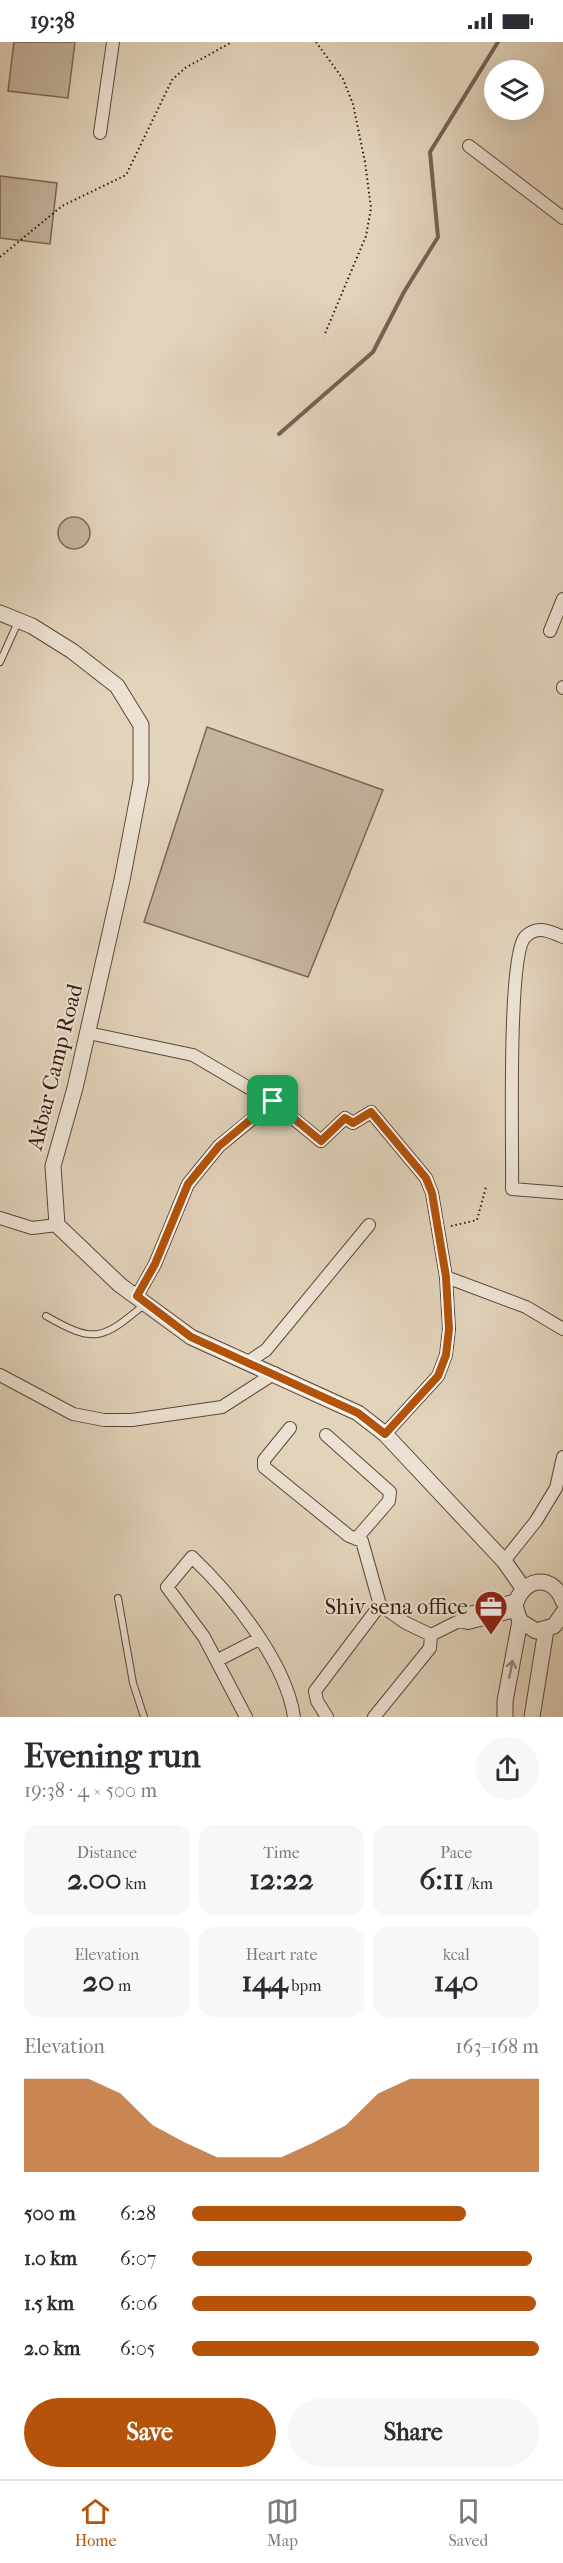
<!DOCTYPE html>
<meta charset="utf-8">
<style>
:root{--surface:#fff;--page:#f7f7f7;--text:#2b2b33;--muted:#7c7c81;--line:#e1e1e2;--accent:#b45309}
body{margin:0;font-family:"IM FELL French Canon",serif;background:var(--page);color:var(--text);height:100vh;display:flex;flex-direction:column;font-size:22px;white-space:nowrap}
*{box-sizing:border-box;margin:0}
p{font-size:20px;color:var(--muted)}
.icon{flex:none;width:33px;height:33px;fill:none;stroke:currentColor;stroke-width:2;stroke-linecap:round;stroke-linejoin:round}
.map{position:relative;height:1675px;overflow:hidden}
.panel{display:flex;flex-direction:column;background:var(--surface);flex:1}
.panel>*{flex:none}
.tools{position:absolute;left:484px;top:18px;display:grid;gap:12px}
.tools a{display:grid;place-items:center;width:60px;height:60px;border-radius:50%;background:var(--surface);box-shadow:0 6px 24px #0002;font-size:30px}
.pin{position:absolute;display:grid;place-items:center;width:51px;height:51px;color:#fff;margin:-26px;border-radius:12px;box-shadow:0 3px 9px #0006}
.round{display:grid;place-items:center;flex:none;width:63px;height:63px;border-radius:32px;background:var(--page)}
.head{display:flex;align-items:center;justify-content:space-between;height:102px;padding:0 24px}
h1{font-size:33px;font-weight:700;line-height:45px}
.metrics{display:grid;grid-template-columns:repeat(3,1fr);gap:9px;height:102px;padding:6px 24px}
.metrics div{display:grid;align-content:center;border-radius:15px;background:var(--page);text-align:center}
.metrics b{font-size:30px;font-weight:700}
.metrics small{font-size:16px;font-weight:400}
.metrics p{font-size:16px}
.chart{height:168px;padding:12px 24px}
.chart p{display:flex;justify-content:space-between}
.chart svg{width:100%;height:108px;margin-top:6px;fill:var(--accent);opacity:.7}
.action{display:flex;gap:12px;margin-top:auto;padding:12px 24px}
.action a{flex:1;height:69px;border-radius:36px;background:var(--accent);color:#fff;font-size:24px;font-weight:700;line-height:69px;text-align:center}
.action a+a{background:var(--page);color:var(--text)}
ul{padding:0 24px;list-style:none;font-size:20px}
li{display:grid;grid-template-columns:96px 72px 1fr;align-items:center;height:45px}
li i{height:15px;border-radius:8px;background:var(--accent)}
.status{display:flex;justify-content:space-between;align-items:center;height:42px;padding:0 30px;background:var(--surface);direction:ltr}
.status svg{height:16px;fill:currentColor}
.tab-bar{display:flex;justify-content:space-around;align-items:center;height:84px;border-top:2px solid var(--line);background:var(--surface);font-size:16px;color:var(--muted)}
.tab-bar a{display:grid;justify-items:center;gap:3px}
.tab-bar .selected{color:var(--accent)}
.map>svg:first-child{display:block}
.green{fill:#c4b39d;stroke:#7a6555;stroke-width:1.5}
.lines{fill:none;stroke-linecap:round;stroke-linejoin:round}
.stream{stroke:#776152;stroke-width:4}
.service-casing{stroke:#5d4638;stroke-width:8}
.minor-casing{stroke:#5d4638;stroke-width:14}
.tertiary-casing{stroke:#5d4638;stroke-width:17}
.path{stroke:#31170d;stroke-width:2;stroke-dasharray:1.5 3;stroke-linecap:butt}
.service{stroke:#ece2d3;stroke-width:6}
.minor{stroke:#ece2d3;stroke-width:12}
.tertiary{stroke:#ece2d3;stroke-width:15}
.oneway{stroke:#98877a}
.route-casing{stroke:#fff;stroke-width:12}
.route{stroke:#b45309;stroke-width:8}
.labels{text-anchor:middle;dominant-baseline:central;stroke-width:4.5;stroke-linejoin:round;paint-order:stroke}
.street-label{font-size:22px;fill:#31170d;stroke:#ece2d3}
.poi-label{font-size:22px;fill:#31170d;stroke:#ece2d3;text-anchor:end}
</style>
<div class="status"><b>19:38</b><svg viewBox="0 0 49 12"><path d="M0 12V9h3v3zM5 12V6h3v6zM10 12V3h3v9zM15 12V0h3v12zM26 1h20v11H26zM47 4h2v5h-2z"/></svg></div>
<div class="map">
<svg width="563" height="1675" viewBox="0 0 563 1675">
<rect width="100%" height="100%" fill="#e2d3bb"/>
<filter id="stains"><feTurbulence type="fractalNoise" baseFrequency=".00333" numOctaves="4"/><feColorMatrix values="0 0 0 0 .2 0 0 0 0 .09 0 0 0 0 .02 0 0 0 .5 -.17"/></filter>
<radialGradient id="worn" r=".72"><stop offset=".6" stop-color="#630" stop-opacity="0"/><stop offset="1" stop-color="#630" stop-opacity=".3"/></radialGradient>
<!-- green -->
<path class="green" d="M14,0H75L68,56L8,49Z
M0,134L57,141L50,202L0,196Z
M58 491a16 16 0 1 1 32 0a16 16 0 1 1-32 0Z
M207,685L383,748L308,935L144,880Z"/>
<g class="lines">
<!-- stream -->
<path class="stream" d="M279,392L373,310L404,250L438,195L430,110L498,0"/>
<!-- service casing -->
<g class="service-casing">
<path id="service" d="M0,620L18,580
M46,1274C95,1302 102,1298 145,1262
M118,1556L133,1641L144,1675"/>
</g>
<!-- minor casing -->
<g class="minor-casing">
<path id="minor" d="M100,91L113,0
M469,104L563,176
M550,589L563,557
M563,646V645
M563,895C550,889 537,883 525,895C507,915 513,1109 512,1147L563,1151
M88,991L193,1013L273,1060L219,1104L188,1142L155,1222L137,1254
M273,1060L321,1099L345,1076L353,1081L371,1070L426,1136L432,1151L446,1235L449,1287L446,1313L438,1334L385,1392
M0,1176L32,1186L57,1183
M446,1235L526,1265L563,1287
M248,1320L266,1308L369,1183
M0,1333L73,1372L104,1378H132L222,1365L275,1331
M290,1386L264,1418V1425L349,1494L362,1499L380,1563L406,1581L431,1593L459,1579L466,1572L516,1558
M326,1393L390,1450L389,1459L356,1497
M504,1519L536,1479L556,1446L563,1415
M459,1579L468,1581L515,1569
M218,1618L259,1597
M246,1675L204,1595L167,1545L192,1515C231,1552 286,1620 294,1675
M327,1675L317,1659L315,1649L380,1563
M374,1675L430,1606L431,1593"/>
</g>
<!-- tertiary casing -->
<g class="tertiary-casing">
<path id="tertiary" d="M0,571L32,584L72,609L117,644L141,683V739L122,838L75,1046L53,1124L57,1183L120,1243L191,1295L358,1371L385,1392L504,1519L523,1546
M563,1559C552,1530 522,1536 515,1564L520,1579L536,1589L554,1584L563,1571
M505,1675V1659L520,1579
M532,1675L546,1588"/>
</g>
<!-- path -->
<path class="path" d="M316,0L343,37L353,62L365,120L371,166L366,194L324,294
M0,215L62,164L126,133L172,38L185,26L232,0
M451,1184L477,1178L486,1145"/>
<!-- service -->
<use href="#service" class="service"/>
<!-- minor -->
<use href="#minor" class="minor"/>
<!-- tertiary -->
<use href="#tertiary" class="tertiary"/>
</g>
<!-- one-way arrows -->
<defs><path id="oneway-shaft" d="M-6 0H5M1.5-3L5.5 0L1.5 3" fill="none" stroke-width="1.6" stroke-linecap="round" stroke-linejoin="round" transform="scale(1.5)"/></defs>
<use class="oneway" href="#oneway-shaft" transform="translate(511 1627) rotate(-79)"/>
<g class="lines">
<!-- route casing -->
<g class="route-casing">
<path id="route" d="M273,1059L321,1099L345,1076L353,1081L371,1070L426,1136L432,1151L446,1235L449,1287L446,1313L438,1334L385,1392L358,1371L191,1295L137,1254L155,1222L188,1142L219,1104Z"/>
</g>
<!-- route -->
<use href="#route" class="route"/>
</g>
<!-- icons -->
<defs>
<g id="office-pin" transform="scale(1.725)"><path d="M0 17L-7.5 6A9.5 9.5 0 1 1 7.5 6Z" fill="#8f2418" stroke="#ece2d3"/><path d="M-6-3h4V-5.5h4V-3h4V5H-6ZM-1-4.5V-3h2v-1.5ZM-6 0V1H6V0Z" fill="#fff"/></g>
</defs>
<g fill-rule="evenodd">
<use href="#office-pin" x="491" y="1565"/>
</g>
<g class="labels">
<!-- street labels -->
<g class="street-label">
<text transform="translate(55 1025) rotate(-76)">Akbar Camp Road</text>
</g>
<!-- poi labels -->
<g class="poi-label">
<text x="468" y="1565">Shiv sena office</text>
</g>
</g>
<rect width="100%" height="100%" filter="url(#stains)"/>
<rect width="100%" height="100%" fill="url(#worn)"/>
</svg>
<div class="tools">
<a><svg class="icon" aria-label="layers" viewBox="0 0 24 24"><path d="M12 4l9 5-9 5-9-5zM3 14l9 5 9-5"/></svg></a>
</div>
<div class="pin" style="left:273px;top:1059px;background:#1e9e55"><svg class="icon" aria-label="arrive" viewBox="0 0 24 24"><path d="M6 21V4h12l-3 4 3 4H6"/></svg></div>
</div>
<section class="panel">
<div class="head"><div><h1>Evening run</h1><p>19:38 · 4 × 500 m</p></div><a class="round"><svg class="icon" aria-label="share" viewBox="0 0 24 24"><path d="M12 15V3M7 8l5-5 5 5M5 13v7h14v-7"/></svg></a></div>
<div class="metrics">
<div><p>Distance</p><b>2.00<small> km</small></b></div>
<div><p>Time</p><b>12:22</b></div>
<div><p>Pace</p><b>6:11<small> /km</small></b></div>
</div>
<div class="metrics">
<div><p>Elevation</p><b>20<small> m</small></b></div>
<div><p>Heart rate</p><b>144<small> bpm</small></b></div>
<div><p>kcal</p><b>140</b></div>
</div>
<div class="chart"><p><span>Elevation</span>163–168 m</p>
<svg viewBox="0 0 160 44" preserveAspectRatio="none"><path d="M0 44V6L10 6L20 6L30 12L40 25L50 32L60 38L70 38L80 38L90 32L100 25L110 12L120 6L130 6L140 6L150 6L160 6V44z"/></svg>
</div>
<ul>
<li><b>500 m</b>6:28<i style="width:79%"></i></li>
<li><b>1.0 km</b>6:07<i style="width:98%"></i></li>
<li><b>1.5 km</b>6:06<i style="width:99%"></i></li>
<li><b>2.0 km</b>6:05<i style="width:100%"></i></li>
</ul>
<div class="action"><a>Save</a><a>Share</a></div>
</section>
<nav class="tab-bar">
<a class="selected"><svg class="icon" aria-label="home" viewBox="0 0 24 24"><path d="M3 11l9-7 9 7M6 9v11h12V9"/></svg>Home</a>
<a><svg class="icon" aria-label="map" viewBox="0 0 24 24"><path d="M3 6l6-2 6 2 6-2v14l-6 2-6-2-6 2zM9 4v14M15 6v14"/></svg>Map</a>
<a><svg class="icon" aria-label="saved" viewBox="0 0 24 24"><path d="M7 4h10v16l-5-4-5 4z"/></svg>Saved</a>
</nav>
